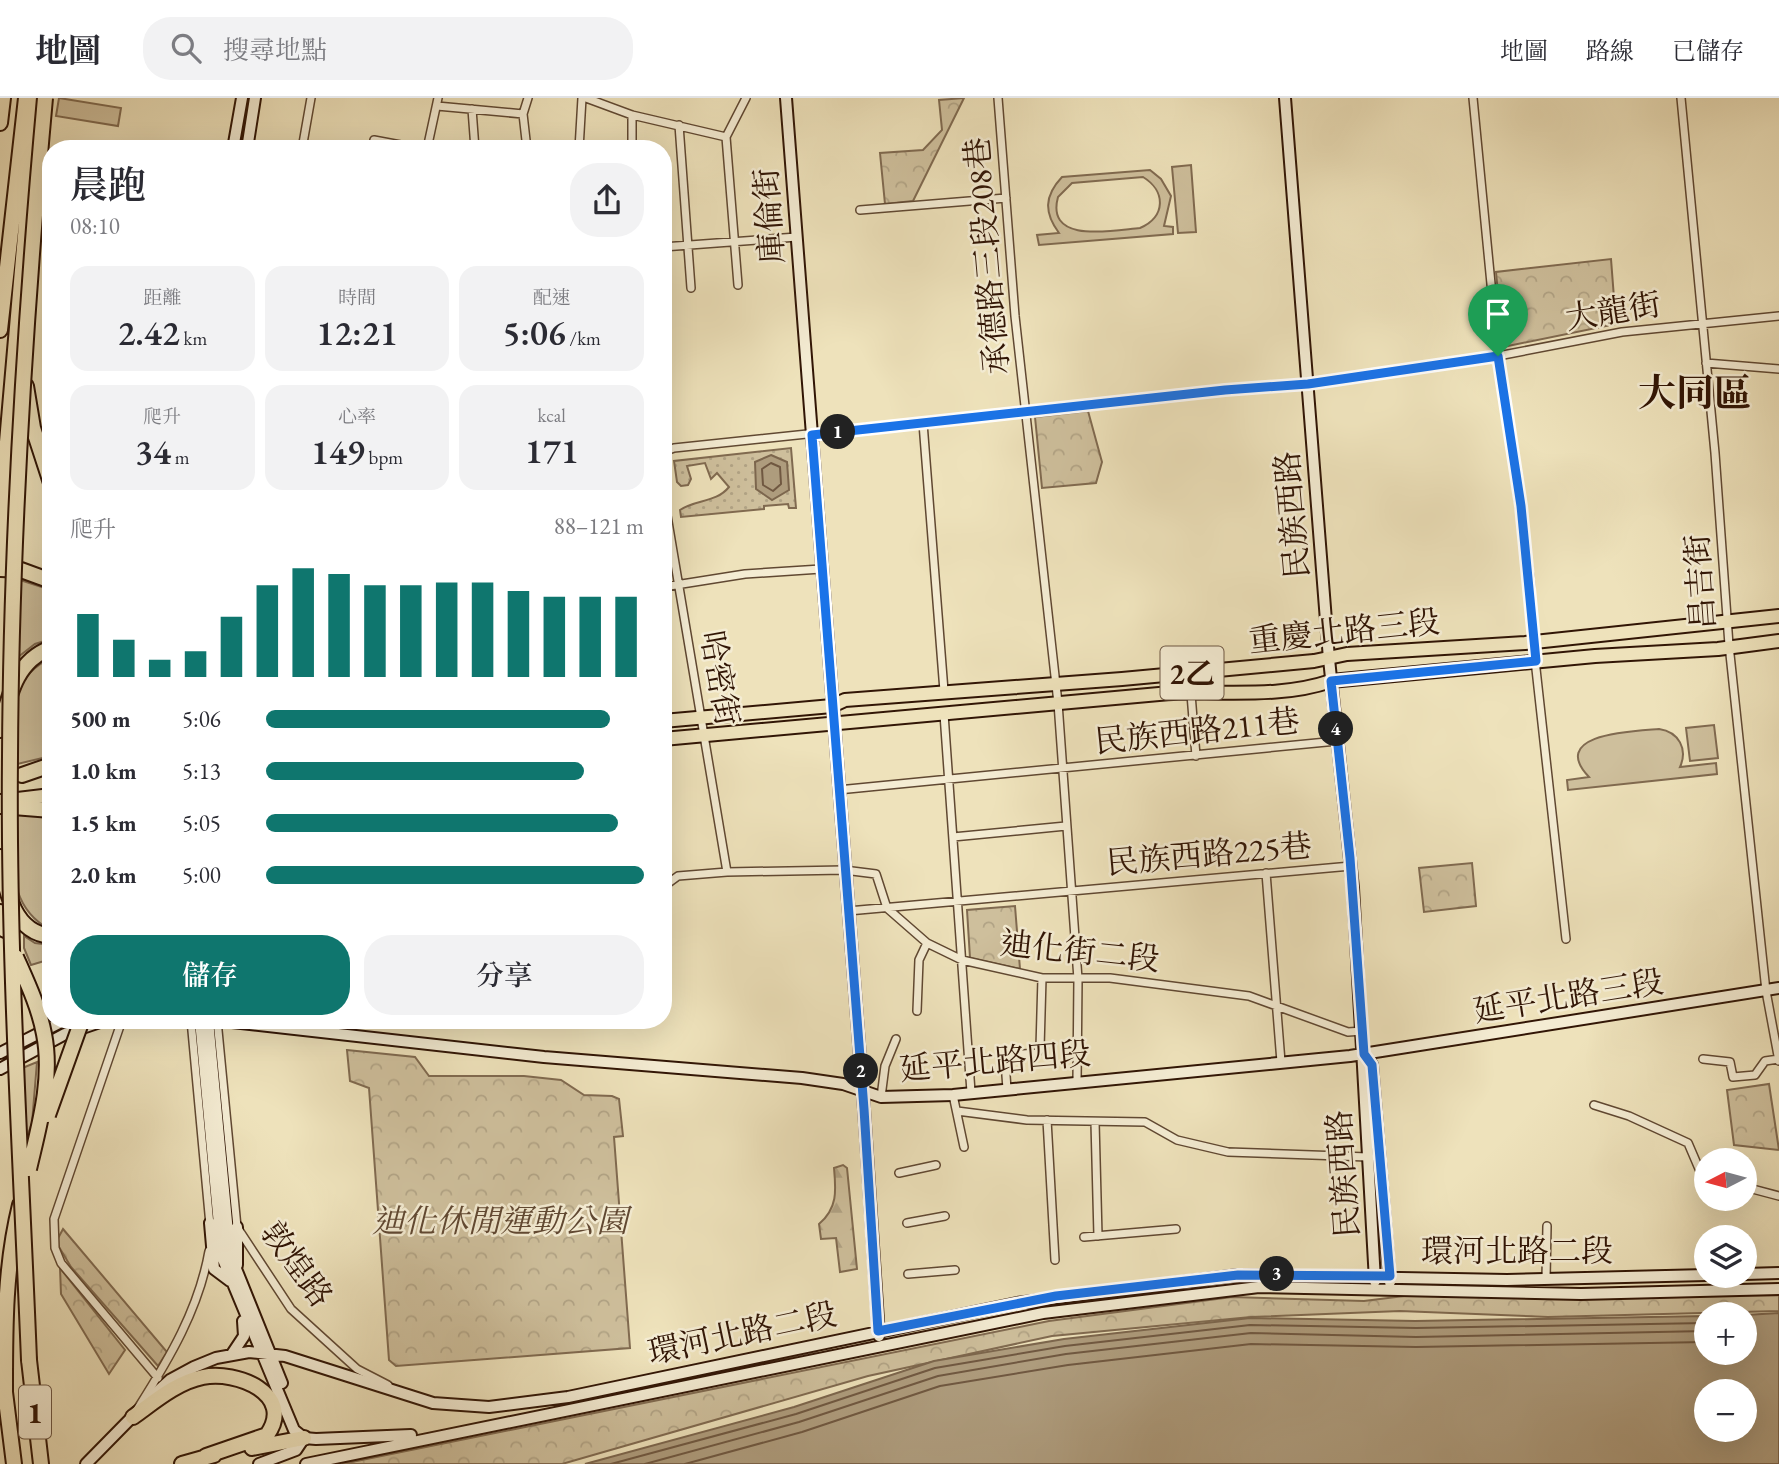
<!DOCTYPE html>
<html lang="zh-TW">
<meta charset="utf-8">
<style>
:root{--surface:#fff;--page:#f2f2f3;--text:#2b2b33;--muted:#7c7c81;--line:#e1e1e2;--accent:#0f766e}
body{margin:0;font-family:"EB Garamond","Noto Serif TC",serif;background:var(--page);color:var(--text);height:100vh;display:flex;flex-direction:column;font-size:26px;white-space:nowrap}
*{box-sizing:border-box;margin:0}
p{font-size:23px;color:var(--muted)}
.icon{flex:none;width:38px;height:38px;fill:none;stroke:currentColor;stroke-width:2;stroke-linecap:round;stroke-linejoin:round}
.map{position:relative;flex:1;overflow:hidden}
.panel{position:absolute;left:42px;top:42px;width:630px;height:889px;display:flex;flex-direction:column;background:var(--surface);border-radius:28px;box-shadow:0 7px 28px #0002}
.panel>*{flex:none}
.needle{width:46px;rotate:264deg}
.buttons{position:absolute;left:1694px;top:1050px;display:grid;gap:14px}
.buttons a{display:grid;place-items:center;width:63px;height:63px;border-radius:50%;background:var(--surface);box-shadow:0 7px 28px #0002;font-size:35px}
.pin{position:absolute;display:grid;place-items:center;width:60px;height:60px;color:#fff;margin:-72px -30px;border-radius:50% 50% 50% 0;rotate:-45deg;box-shadow:0 0 7px #0007}
.pin .icon{rotate:45deg}
.km{position:absolute;width:35px;height:35px;margin:-18px;border-radius:50%;background:#222;color:#fff;font-size:19px;line-height:35px;text-align:center}
.round{display:grid;place-items:center;flex:none;width:74px;height:74px;border-radius:28px;background:var(--page)}
.overview{display:flex;align-items:center;justify-content:space-between;height:119px;padding:0 28px}
h1{font-size:38px;font-weight:600;line-height:52px}
.stats{display:grid;grid-template-columns:repeat(3,1fr);gap:10px;height:119px;padding:7px 28px}
.stats div{display:grid;align-content:center;border-radius:18px;background:var(--page);text-align:center}
.stats b{font-size:35px;font-weight:600}
.stats small{font-size:19px;font-weight:400}
.stats p{font-size:19px}
.chart{height:196px;padding:14px 28px}
.chart p{display:flex;justify-content:space-between}
.chart svg{width:100%;height:126px;margin-top:7px;stroke:var(--accent);stroke-width:6}
.cta{display:flex;gap:14px;margin-top:auto;padding:14px 28px}
.cta a{flex:1;height:80px;border-radius:28px;background:var(--accent);color:#fff;font-size:28px;font-weight:600;line-height:80px;text-align:center}
.cta a+a{background:var(--page);color:var(--text)}
ul{padding:0 28px;list-style:none;font-size:23px}
li{display:grid;grid-template-columns:112px 84px 1fr;align-items:center;height:52px}
li i{height:18px;border-radius:9px;background:var(--accent)}
header{display:flex;align-items:center;gap:42px;box-sizing:border-box;height:98px;padding:0 35px;background:var(--surface);border-bottom:2px solid var(--line)}
header strong{font-size:33px}
nav{display:flex;gap:38px;margin-inline-start:auto;font-size:24px}
.search{width:490px;height:63px;background:var(--page);display:flex;align-items:center;gap:18px;box-sizing:border-box;padding:0 24px;border-radius:28px;color:var(--muted);font-size:26px}
.map>svg:first-child{display:block}
.grass{fill:#cebf9c;stroke:#806a50;stroke-width:2;fill-rule:evenodd}
.forest{fill:url(#forest-firs);stroke:#806a50;stroke-width:2}
.park{fill:url(#park-crowns);stroke:#806a50;stroke-width:2}
.garden{fill:url(#garden-dots);stroke:#806a50;stroke-width:2}
.water{fill:#ae9c7d;stroke:#7c664d;stroke-width:2;fill-rule:evenodd}
.lines{fill:none;stroke-linecap:round;stroke-linejoin:round}
.shore{stroke:#705841;stroke-width:2}
.street-casing{stroke:#604832;stroke-width:10}
.secondary-casing{stroke:#311505;stroke-width:14}
.primary-casing{stroke:#311505;stroke-width:16}
.highway-casing{stroke:#311505;stroke-width:18}
.street{stroke:#f4ecd3;stroke-width:7}
.secondary{stroke:#f4ecd3;stroke-width:10}
.primary{stroke:#eee2bb;stroke-width:12}
.highway{stroke:#eee2bb;stroke-width:14}
.highway-bridge-casing{stroke:#311505;stroke-width:18;stroke-linecap:butt}
.highway-bridge{stroke:#eee2bb;stroke-width:14}
.route-casing{stroke:#fff;stroke-width:14}
.route{stroke:#1a73e8;stroke-width:9}
.labels{text-anchor:middle;dominant-baseline:central;stroke-width:5;stroke-linejoin:round;paint-order:stroke}
.shield{fill:#f4ecd3;stroke:#6c5643;stroke-width:2}
.shield-label{font-size:30px;font-weight:bold;fill:#311505}
.street-label{font-size:32px;fill:#311505;stroke:#f4ecd3}
.park-label{font-size:32px;font-style:italic;fill:#604832;stroke:#f4ecd3}
.district-label{font-size:38px;font-weight:bold;fill:#311505;stroke:#f4ecd3}
</style>
<header>
<strong>地圖</strong>
<div class="search"><svg class="icon" aria-label="search" viewBox="0 0 24 24"><circle cx="10" cy="10" r="6"/><path d="M15 15l6 6"/></svg>搜尋地點</div>
<nav><a>地圖</a><a>路線</a><a>已儲存</a></nav>
</header>
<div class="map">
<svg width="1779" height="1366" viewBox="0 0 1779 1366">
<defs>
<pattern id="forest-firs" width="22" height="20" patternUnits="userSpaceOnUse" patternTransform="scale(1.75)"><rect width="22" height="20" fill="#cebf9c"/><path d="M5 1l3.5 6h-7zM16 11l3.5 6h-7z" fill="#b1a385"/></pattern>
<pattern id="park-crowns" width="20" height="18" patternUnits="userSpaceOnUse" patternTransform="scale(1.75)"><rect width="20" height="18" fill="#cebf9c"/><path d="M2 6a3 3 0 1 1 6 0M12 15a3 3 0 1 1 6 0" fill="none" stroke="#b1a385"/></pattern>
<pattern id="garden-dots" width="8" height="8" patternUnits="userSpaceOnUse" patternTransform="scale(1.75)"><rect width="8" height="8" fill="#cebf9c"/><path d="M2 2h.1M6 6h.1" fill="none" stroke="#b1a385" stroke-width="1.8" stroke-linecap="round"/></pattern>
</defs>
<rect width="100%" height="100%" fill="#eee2bb"/>
<filter id="stains"><feTurbulence type="fractalNoise" baseFrequency=".00286" numOctaves="4"/><feColorMatrix values="0 0 0 0 .2 0 0 0 0 .09 0 0 0 0 .02 0 0 0 .5 -.17"/></filter>
<radialGradient id="worn" r=".72"><stop offset=".6" stop-color="#630" stop-opacity="0"/><stop offset="1" stop-color="#630" stop-opacity=".3"/></radialGradient>
<!-- grass -->
<path class="grass" d="M59,0L121,10L118,28L56,18Z
M1191,67L1196,134L1178,135L1172,69Z
M1150,72L1161,81L1171,98L1164,128L1173,129V136L1039,147L1037,137L1059,135C1044,115 1044,98 1062,79ZM1143,79C1166,93 1166,119 1140,130C1115,132 1045,147 1058,99L1072,85Z
M17,481L51,492V541L35,546L13,563Z
M51,560V658L13,667C15,623 5,581 51,560Z
M1714,627L1718,660L1690,663L1686,630Z
M1659,631C1679,634 1688,651 1680,669L1716,665L1717,676L1568,692L1567,682L1589,679C1547,635 1636,633 1659,631Z
M13,714L51,719V828H44C5,802 14,757 13,714Z
M24,838L35,845L51,847V861L31,867L24,850Z
M37,964L32,1025L23,1049L20,971Z"/>
<!-- forest -->
<path class="forest" d="M843,1067L847,1070L857,1171L840,1174L836,1140L821,1141L819,1126C838,1110 836,1092 834,1070Z"/>
<!-- park -->
<path class="park" d="M964,0L913,103L885,106L880,55L923,52L942,32L939,2Z
M1611,161L1616,226L1503,249L1496,174Z
M1088,313L1102,364L1096,385L1042,390L1035,319Z
M1472,765L1476,808L1424,814L1419,770Z
M1015,808L1020,871L970,860L967,812Z
M347,952L415,959L429,978H524L561,982L584,997L612,998L619,1001L623,1038L614,1039L630,1250L396,1268L389,1262L369,990L350,983Z
M1769,986L1779,1052L1734,1047L1727,992Z
M63,1131L167,1254L158,1268L71,1169L56,1144Z
M60,1170L125,1252L109,1276L61,1196Z
M1779,1197V1213L1548,1219L1400,1213L1251,1219L1052,1238L868,1278L562,1366H342L1049,1223L1232,1199L1364,1203L1404,1198Z"/>
<!-- garden -->
<path class="garden" d="M791,350L796,410H789L788,406L764,408V411L681,419L680,412C696,401 716,405 729,389L717,375L711,381L705,365L687,368L691,381L688,387L681,388L677,384L674,363Z"/>
<!-- water -->
<path class="water" d="M771,357L787,364L789,392L772,402L756,391L755,364Z
M1779,1215V1366H585L794,1309L934,1263L1064,1241L1250,1220L1415,1223L1706,1218V1255H1745V1217ZM1745,1293V1332H1706V1293Z"/>
<g class="lines">
<!-- shore -->
<path class="shore" d="M771,365L780,369L781,386L773,393L763,387L762,371Z
M611,1366L796,1316L935,1270L1065,1248L1250,1227L1416,1230L1706,1225
M645,1366L799,1324L938,1278L1066,1256L1251,1235L1416,1239L1706,1233
M685,1366L802,1334L940,1288L1068,1267L1251,1246L1416,1249L1706,1244"/>
<!-- street casing -->
<g class="street-casing">
<path id="street" d="M586,0L632,17L726,39
M998,0L1015,218L1058,605L1078,881L1077,983
M1473,0L1498,258L1530,481L1533,544L1566,841
M1681,0L1715,355L1729,547L1766,893L1779,963
M437,8L523,16
M472,11L475,51
M679,27L691,190
M374,42L422,51
M302,51L311,0
M427,51L438,0
M527,51L523,16L528,0
M579,51L582,0
M632,51V17
M860,112L1006,100
M663,149L797,139
M738,187L726,39L746,0
M1706,265L1779,271
M923,325L944,593
M663,354L674,350L1225,292L1322,284L1498,258L1622,234L1779,218
M663,394L727,774
M663,489L745,476L821,471
M1191,596L1196,658
M944,616L971,994
M838,692L1337,643
M953,739L1066,728
M1266,775L1281,964
M663,789L678,778L727,774L844,772L876,776L887,810L927,845L962,862L1042,880H1110L1249,898L1348,934L1363,933
M848,813L1351,768
M917,913L919,862L927,845
M122,922L54,1121L55,1150L61,1165L158,1280
M191,922L210,1127
M217,922L237,1129L291,1211L357,1271L388,1287
M298,922V930
M1703,961L1730,964L1733,979L1755,977L1765,963L1779,961
M1007,991L1005,964L1010,957L1037,955L1040,950L1042,880
M953,997L964,1049
M881,999L885,968L896,941
M1594,1007L1629,1018L1688,1045L1700,1073L1706,1075
M957,1013L1027,1022L1145,1024L1177,1042L1228,1054L1368,1059
M1047,1022L1055,1162
M1095,1024L1098,1138
M899,1075L936,1067
M1745,1089L1779,1098
M907,1125L945,1118
M1084,1139L1176,1131
M908,1176L955,1172
M1546,1181L1547,1128
M138,1310C169,1261 199,1211 209,1153"/>
</g>
<!-- secondary casing -->
<g class="secondary-casing">
<path id="secondary" d="M786,0L864,1011L879,1238
M1285,0L1329,561L1353,790L1375,1183
M233,51L242,0
M247,51L255,0
M200,922L222,1159L294,1332L304,1340L316,1341L411,1337
M208,922L230,1156L282,1285
M214,922L544,959L802,980L843,986L881,999L953,997L1350,958L1779,890
M0,955L65,922
M1364,955L1372,967L1390,1184
M0,971L65,936L106,922
M210,1125L214,1171L230,1183
M237,1129V1167
M1745,1176L1779,1175
M232,1256L244,1238L243,1223
M149,1301L170,1282L194,1269L216,1260L249,1254L285,1258L433,1305L489,1309L568,1299L1017,1205L1238,1177L1507,1182L1706,1177
M86,1366L138,1313
M259,1366L296,1352L304,1340
M306,1366L1043,1215L1259,1189L1581,1196L1779,1191"/>
</g>
<!-- primary casing -->
<g class="primary-casing">
<path id="primary" d="M663,623L832,608L845,602L1122,581L1314,563L1347,556L1525,545L1779,518
M663,641C828,626 993,611 1159,596C1215,591 1276,602 1331,583L1595,558L1718,551L1779,543
M0,703L51,697"/>
</g>
<!-- highway casing -->
<g class="highway-casing">
<path id="highway" d="M0,25L3,0
M0,232L26,0
M26,288L33,330L51,385
M0,463L7,344L37,0
M1,471L21,472L51,483
M0,632C9,599 15,563 51,550
M22,677L51,667
M0,708L51,712
M0,759C6,790 12,835 51,838
M0,814L5,832
M29,1262L41,1366
M5,1294L14,1366
M5,1303C5,1236 4,1172 20,1107
M133,1319C154,1304 177,1284 203,1279C236,1272 296,1296 267,1337L206,1358
M252,1350L304,1340
M182,1366L214,1357"/>
</g>
<!-- street -->
<use href="#street" class="street"/>
<!-- secondary -->
<use href="#secondary" class="secondary"/>
<!-- primary -->
<use href="#primary" class="primary"/>
<!-- highway -->
<use href="#highway" class="highway"/>
<!-- highway-bridge casing -->
<g class="highway-bridge-casing">
<path id="highway-bridge" d="M16,859C27,884 39,909 44,936C53,981 39,1028 29,1071
M48,1017L82,922
M29,1262C21,1061 8,860 10,659C11,439 25,220 45,0"/>
</g>
<!-- highway-bridge -->
<use href="#highway-bridge" class="highway-bridge"/>
</g>
<g class="lines">
<!-- route casing -->
<g class="route-casing">
<path id="route" d="M1498,258L1521,408L1536,563L1331,583L1350,760L1364,956L1372,967L1390,1178L1238,1177L1056,1198L878,1233L864,1011L812,337L1225,292L1308,286Z"/>
</g>
<!-- route -->
<use href="#route" class="route"/>
</g>
<g class="labels">
<!-- shield labels -->
<g class="shield">
<rect x="1160.5" y="548.5" width="63" height="53" rx="5"/>
<rect x="19" y="1287.5" width="32" height="53" rx="5"/>
</g>
<g class="shield-label">
<text x="1192" y="575">2乙</text>
<text x="35" y="1314">1</text>
</g>
<!-- street labels -->
<g class="street-label">
<text transform="translate(769 118) rotate(-94)">庫倫街</text>
<text transform="translate(987 158) rotate(-95)">承德路三段208巷</text>
<text transform="translate(1613 213) rotate(-9)">大龍街</text>
<text transform="translate(1292 417) rotate(-95)">民族西路</text>
<text transform="translate(1700 484) rotate(-94)">昌吉街</text>
<text transform="translate(1344 533) rotate(-6)">重慶北路三段</text>
<text transform="translate(720 580) rotate(80)">哈密街</text>
<text transform="translate(1197 633) rotate(-6)">民族西路211巷</text>
<text transform="translate(1209 756) rotate(-5)">民族西路225巷</text>
<text transform="translate(1080 853) rotate(6)">迪化街二段</text>
<text transform="translate(1568 898) rotate(-9)">延平北路三段</text>
<text transform="translate(995 963) rotate(-5)">延平北路四段</text>
<text transform="translate(1343 1076) rotate(-94)">民族西路</text>
<text x="1517" y="1153">環河北路二段</text>
<text transform="translate(297 1166) rotate(54)">敦煌路</text>
<text transform="translate(742 1235) rotate(-12)">環河北路二段</text>
</g>
<!-- park labels -->
<g class="park-label">
<text x="500" y="1123">迪化休閒運動公園</text>
</g>
<!-- district labels -->
<g class="district-label">
<text x="1695" y="294">大同區</text>
</g>
</g>
<rect width="100%" height="100%" filter="url(#stains)"/>
<rect width="100%" height="100%" fill="url(#worn)"/>
</svg>
<div class="buttons">
<a><svg class="needle" viewBox="-14 -14 28 28"><path d="M0-13l5 13h-10z" fill="#e53935"/><path d="M0 13l5-13h-10z" fill="#7c7c81"/></svg></a>
<a><svg class="icon" aria-label="layers" viewBox="0 0 24 24"><path d="M12 4l9 5-9 5-9-5zM3 14l9 5 9-5"/></svg></a>
<a>+</a>
<a>−</a>
</div>
<div class="pin" style="left:1498px;top:258px;background:#1e9e55"><svg class="icon" aria-label="arrive" viewBox="0 0 24 24"><path d="M6 21V4h12l-3 4 3 4H6"/></svg></div>
<b class="km" style="left:838px;top:334px">1</b>
<b class="km" style="left:861px;top:973px">2</b>
<b class="km" style="left:1277px;top:1176px">3</b>
<b class="km" style="left:1336px;top:631px">4</b>
<section class="panel">
<div class="overview"><div><h1>晨跑</h1><p>08:10</p></div><a class="round"><svg class="icon" aria-label="share" viewBox="0 0 24 24"><path d="M12 15V3M7 8l5-5 5 5M5 13v7h14v-7"/></svg></a></div>
<div class="stats">
<div><p>距離</p><b>2.42<small> km</small></b></div>
<div><p>時間</p><b>12:21</b></div>
<div><p>配速</p><b>5:06<small> /km</small></b></div>
</div>
<div class="stats">
<div><p>爬升</p><b>34<small> m</small></b></div>
<div><p>心率</p><b>149<small> bpm</small></b></div>
<div><p>kcal</p><b>171</b></div>
</div>
<div class="chart"><p><span>爬升</span>88–121 m</p>
<svg viewBox="0 0 160 44" preserveAspectRatio="none"><path d="M5 44V22M15 44V31M25 44V38M35 44V35M45 44V23M55 44V12M65 44V6M75 44V8M85 44V12M95 44V12M105 44V11M115 44V11M125 44V14M135 44V16M145 44V16M155 44V16"/></svg>
</div>
<ul>
<li><b>500 m</b>5:06<i style="width:91%"></i></li>
<li><b>1.0 km</b>5:13<i style="width:84%"></i></li>
<li><b>1.5 km</b>5:05<i style="width:93%"></i></li>
<li><b>2.0 km</b>5:00<i style="width:100%"></i></li>
</ul>
<div class="cta"><a>儲存</a><a>分享</a></div>
</section>
</div>
